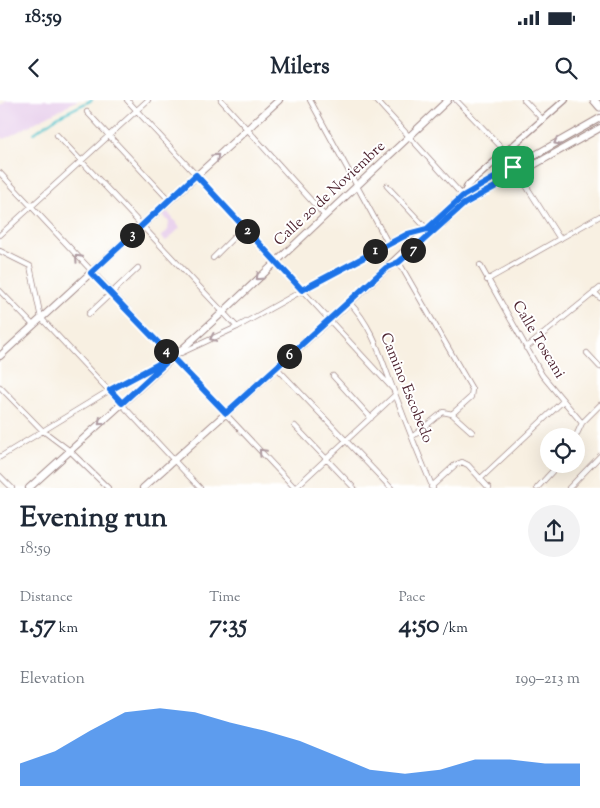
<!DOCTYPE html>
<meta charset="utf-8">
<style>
:root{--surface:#fff;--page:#f2f2f3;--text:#1f2937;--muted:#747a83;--accent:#1a73e8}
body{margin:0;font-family:"Sorts Mill Goudy",serif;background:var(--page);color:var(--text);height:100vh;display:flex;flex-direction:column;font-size:19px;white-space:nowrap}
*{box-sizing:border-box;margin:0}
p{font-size:16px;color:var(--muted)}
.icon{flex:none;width:28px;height:28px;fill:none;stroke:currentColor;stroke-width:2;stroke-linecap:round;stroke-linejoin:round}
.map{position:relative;height:388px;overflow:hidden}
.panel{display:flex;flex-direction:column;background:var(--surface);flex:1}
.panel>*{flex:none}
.buttons{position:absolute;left:540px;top:328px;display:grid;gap:10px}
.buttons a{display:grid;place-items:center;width:45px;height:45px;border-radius:50%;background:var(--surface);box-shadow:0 5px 20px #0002;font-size:25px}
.pin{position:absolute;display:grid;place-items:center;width:42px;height:42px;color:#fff;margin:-21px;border-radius:10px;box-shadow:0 2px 8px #0006}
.km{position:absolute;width:25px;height:25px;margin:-12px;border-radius:50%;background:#222;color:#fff;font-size:14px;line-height:25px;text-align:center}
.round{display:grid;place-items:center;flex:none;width:52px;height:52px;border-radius:26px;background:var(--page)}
.summary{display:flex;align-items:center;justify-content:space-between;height:85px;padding:0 20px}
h1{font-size:28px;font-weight:800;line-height:38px}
.figures{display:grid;grid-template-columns:repeat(3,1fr);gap:8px;height:85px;padding:5px 20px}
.figures div{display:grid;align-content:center}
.figures b{font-size:25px;font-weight:800}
.figures small{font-size:14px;font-weight:400}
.figures p{font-size:14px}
.chart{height:140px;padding:10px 20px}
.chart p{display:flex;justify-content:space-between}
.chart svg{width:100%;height:90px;margin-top:5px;fill:var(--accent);opacity:.7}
.status{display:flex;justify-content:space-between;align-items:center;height:35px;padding:0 25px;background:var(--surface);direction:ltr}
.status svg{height:14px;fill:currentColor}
header{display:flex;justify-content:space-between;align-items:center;height:65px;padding:0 20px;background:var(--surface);font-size:22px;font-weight:800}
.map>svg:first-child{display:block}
.built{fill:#e9d2ed}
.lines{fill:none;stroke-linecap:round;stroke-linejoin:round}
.stream{stroke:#59c6cf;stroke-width:2}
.minor-casing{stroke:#a18886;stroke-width:6}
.tertiary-casing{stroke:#a18886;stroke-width:8}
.secondary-casing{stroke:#a18886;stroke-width:8}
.primary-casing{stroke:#a18886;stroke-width:9}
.minor{stroke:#fff;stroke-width:4.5}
.tertiary{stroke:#fff;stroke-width:5.5}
.secondary{stroke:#fff;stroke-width:6}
.primary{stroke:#fff;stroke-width:7}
.oneway{stroke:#ae9aa0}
.route-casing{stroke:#fff;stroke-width:10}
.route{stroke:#1a73e8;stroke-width:6}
.labels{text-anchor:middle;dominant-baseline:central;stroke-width:4;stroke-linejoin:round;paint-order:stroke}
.street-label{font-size:15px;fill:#4a1f2b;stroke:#fff}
</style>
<div class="status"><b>18:59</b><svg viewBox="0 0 49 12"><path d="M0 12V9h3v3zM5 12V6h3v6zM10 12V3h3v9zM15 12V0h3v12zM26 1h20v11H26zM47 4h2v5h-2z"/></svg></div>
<header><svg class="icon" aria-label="back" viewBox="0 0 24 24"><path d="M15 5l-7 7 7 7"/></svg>Milers<svg class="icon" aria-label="search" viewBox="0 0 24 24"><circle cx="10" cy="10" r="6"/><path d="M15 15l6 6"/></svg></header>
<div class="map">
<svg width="600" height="388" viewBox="0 0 600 388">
<rect width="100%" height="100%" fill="#fff"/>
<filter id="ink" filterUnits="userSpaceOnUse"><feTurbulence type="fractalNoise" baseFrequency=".02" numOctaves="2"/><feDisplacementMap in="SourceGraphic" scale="10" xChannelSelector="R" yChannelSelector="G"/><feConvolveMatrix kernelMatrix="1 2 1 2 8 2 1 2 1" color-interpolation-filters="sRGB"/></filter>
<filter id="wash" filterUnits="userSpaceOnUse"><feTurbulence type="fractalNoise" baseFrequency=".0096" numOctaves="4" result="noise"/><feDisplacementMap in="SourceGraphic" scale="20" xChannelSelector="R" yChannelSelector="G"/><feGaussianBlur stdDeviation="1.12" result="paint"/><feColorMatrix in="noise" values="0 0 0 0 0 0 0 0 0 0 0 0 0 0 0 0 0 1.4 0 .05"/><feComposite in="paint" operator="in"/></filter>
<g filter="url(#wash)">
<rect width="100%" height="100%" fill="#f8f0e2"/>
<!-- built -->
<path class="built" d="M7,0H78L4,39L0,35V6Z
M167,111L180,128L166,141L161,137L168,130L169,122L163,115Z"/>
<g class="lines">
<!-- stream -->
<path class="stream" d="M34,33L57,17L92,0"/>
</g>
</g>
<g filter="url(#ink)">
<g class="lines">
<!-- minor casing -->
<g class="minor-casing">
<path id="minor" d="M127,0L393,289
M221,0L325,116
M310,0L388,143
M376,0L463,96
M456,0L505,51
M524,0L543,20
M87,12L169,100
M57,35L237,227
M0,73L295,388
M518,73L560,139
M387,86L427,129
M0,135L148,0
M0,151L30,166L41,218L200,388
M213,158L244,127
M397,159L472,289L471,297L452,314
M480,165L542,275L582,323
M487,180L600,116
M0,191L33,225
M594,192L600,198
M349,202C374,228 381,259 394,291C406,323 419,356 433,388
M89,214L138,168
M526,248L600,188
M181,253L237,227L388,143L408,134L427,129
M587,253L600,267
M276,267L391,388
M333,276L371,318
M0,287L42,330L70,351L108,388
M295,326L354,388
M576,336L582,323L600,305
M412,337L443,312L452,314L472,332
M0,357L110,290L167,260
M0,376L12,388
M480,379L562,302
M431,387L455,365L462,362L468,365L489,388
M295,388L395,295
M537,388L559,364
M569,388L600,356"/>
</g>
<!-- tertiary casing -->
<g class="tertiary-casing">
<path id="tertiary" d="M512,46L509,58L513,67
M463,96L468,85L565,0"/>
</g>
<!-- secondary casing -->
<g class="secondary-casing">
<path id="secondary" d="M386,169L399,161L464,104L600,28
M0,256L279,0
M29,388L222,213L448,0
M143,388L364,189L463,96L600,18"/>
</g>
<!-- primary casing -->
<g class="primary-casing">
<path id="primary" d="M594,0L600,7"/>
</g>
<!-- minor -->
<use href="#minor" class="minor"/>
<!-- tertiary -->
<use href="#tertiary" class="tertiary"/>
<!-- secondary -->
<use href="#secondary" class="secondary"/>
<!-- primary -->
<use href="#primary" class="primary"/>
</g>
<!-- one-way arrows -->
<defs><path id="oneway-chevron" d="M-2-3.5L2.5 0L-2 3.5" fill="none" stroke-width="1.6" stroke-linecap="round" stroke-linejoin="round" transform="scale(1.25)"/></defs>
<g class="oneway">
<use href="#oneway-chevron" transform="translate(557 42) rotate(151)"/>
<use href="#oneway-chevron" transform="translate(216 57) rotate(-43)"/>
<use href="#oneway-chevron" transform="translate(78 158) rotate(-133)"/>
<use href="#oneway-chevron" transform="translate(259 177) rotate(136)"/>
<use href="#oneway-chevron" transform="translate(213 238) rotate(155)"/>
<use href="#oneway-chevron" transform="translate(101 322) rotate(137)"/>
<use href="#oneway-chevron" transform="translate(262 352) rotate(-133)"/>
</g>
</g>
<g class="lines" filter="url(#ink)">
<!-- route casing -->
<g class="route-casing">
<path id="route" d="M513,67L463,96L427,129L408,134L302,190L196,75L91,173L172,257L110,290L122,303L172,257L226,313L386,168L399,162L464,104L518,74L513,67"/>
</g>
<!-- route -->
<use href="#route" class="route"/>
</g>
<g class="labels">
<!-- street labels -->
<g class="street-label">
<text transform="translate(330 94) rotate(-43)">Calle 20 de Noviembre</text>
<text transform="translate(538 240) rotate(59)">Calle Toscani</text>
<text transform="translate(406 288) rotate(68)">Camino Escobedo</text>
</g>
</g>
</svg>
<div class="buttons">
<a><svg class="icon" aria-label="locate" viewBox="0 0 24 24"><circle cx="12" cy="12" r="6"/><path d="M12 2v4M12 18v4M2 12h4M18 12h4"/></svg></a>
</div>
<div class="pin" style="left:513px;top:67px;background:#1e9e55"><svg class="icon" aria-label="arrive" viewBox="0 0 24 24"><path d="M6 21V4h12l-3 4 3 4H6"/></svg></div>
<b class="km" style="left:375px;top:151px">1</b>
<b class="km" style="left:247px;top:131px">2</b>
<b class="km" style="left:132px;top:135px">3</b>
<b class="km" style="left:166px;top:251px">4</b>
<b class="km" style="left:289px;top:256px">6</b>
<b class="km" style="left:413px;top:150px">7</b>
</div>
<section class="panel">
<div class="summary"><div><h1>Evening run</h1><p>18:59</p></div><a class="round"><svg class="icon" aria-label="share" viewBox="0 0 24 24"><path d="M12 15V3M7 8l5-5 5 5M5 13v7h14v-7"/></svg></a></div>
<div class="figures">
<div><p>Distance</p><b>1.57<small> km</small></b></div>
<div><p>Time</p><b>7:35</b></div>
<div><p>Pace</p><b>4:50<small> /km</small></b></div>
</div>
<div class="chart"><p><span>Elevation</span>199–213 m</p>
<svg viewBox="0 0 160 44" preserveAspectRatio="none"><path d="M0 44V33L10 27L20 17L30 8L40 6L50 8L60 13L70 17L80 22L90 29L100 36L110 38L120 36L130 31L140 31L150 33L160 33V44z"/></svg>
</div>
</section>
